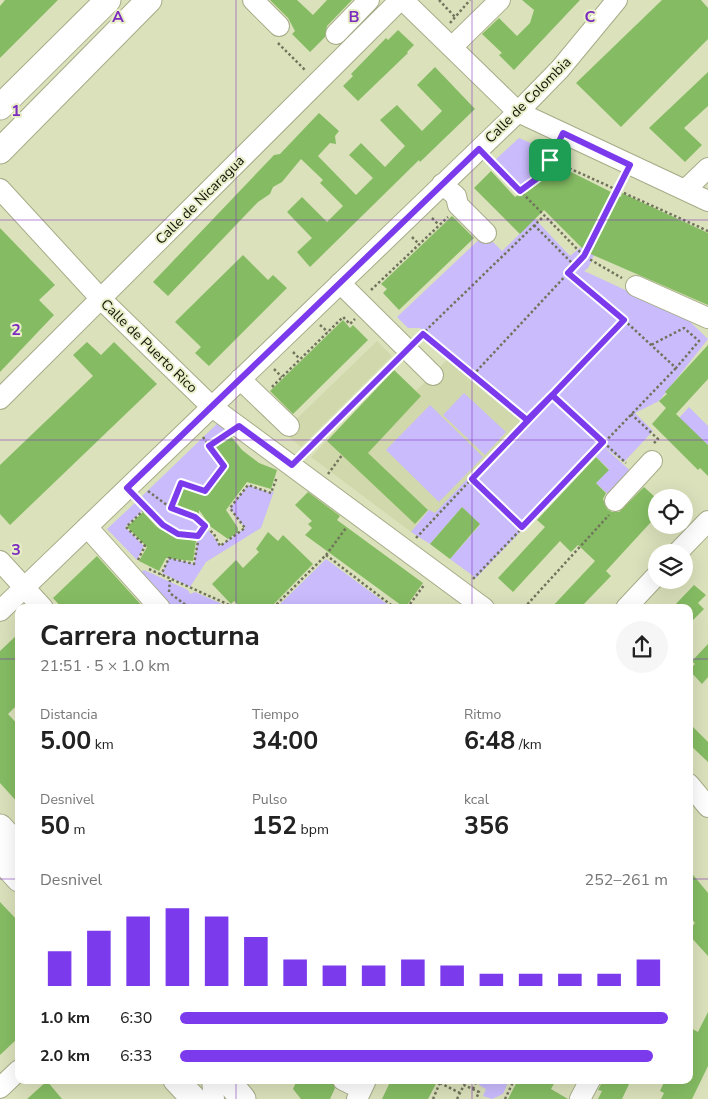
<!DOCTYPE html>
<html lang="es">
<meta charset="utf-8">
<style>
:root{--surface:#fff;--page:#f6f6f6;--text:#222;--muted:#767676;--accent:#7c3aed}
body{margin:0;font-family:"Nunito Sans",sans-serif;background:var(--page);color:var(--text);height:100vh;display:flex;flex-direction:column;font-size:19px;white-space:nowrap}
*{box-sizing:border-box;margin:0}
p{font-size:16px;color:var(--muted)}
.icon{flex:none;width:28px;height:28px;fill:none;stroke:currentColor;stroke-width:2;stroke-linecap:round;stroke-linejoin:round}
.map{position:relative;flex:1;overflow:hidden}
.panel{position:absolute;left:15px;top:604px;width:678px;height:480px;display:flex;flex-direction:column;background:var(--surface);border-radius:10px;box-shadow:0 5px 20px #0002}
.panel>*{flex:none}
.buttons{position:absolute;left:648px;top:489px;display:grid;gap:10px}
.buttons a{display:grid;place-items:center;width:45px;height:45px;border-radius:50%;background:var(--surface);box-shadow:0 5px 20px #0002;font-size:25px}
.pin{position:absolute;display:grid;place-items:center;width:42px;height:42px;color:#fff;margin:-21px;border-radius:10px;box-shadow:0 2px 8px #0006}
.round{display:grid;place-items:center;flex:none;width:52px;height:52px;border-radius:26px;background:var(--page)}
.head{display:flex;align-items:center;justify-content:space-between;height:85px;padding:0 25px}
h1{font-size:28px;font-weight:700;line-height:38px}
.metrics{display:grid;grid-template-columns:repeat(3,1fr);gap:8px;height:85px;padding:5px 25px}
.metrics div{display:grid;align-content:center}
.metrics b{font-size:25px;font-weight:700}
.metrics small{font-size:14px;font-weight:400}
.metrics p{font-size:14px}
.chart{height:140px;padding:10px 25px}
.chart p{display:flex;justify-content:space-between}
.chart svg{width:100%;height:90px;margin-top:5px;stroke:var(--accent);stroke-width:6}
ul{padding:0 25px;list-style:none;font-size:16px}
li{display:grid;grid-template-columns:80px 60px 1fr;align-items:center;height:38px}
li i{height:12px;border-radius:6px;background:var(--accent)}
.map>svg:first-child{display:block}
.built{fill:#d1d8ab}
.green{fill:#cabbfd}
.building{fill:#85bc63}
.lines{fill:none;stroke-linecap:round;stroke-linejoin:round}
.minor-casing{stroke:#a7ac88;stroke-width:22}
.major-casing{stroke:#a7ac88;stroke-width:27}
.path{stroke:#71745c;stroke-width:2.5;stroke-dasharray:2.5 2.5;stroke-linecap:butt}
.minor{stroke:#fff;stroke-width:20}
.major{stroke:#fff;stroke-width:25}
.route-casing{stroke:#fff;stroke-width:10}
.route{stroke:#7c3aed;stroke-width:6}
.grid{fill:none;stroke:#7b2cbf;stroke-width:1;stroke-opacity:0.55}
.labels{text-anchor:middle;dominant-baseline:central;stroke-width:4;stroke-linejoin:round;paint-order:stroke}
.street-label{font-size:14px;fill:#131407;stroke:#e8eec8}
.grid-label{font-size:16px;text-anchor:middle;font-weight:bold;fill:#7b2cbf;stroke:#e8eec8;stroke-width:4;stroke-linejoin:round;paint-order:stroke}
</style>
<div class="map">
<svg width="708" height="1099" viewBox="0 0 708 1099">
<rect width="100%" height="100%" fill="#dbe1bb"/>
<!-- built -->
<path class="built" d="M377,341L392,356L301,447L289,437L293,433L287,428Z
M448,359L524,420L435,514L428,510L411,532L311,457L394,370L416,391Z"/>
<!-- green -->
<path class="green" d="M519,138L551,152L540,172L521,188L495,160Z
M535,219L570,256L581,247L594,255L588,268L584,271L686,318L708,339L659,401L635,413L653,431L624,462L603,446L635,475L613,499L596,483L609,469L594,455L476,578L450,559L480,525L462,507L430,544L411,532L429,510L435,513L523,420L451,361L452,355L420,328H408L397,317L485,234L502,251Z
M464,393L506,432L485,455L443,415Z
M430,405L483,457L439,502L386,450Z
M689,407L708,426V445L679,418Z
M220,421L231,431L209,446L224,466L205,491L181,483L171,508C195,517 206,524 220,546L245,528L230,508L248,485L270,493L274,491L261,528L206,562L190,587L162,573L169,558L194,564L198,536C166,532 160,522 138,500Z
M135,503L142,511L125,527L144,546L137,560L107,529Z
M326,559L391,607H277Z
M144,570L188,590L190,594L195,592L229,607H169L141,572Z
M481,1080H509L503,1094L492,1099L483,1096L486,1089L479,1085Z"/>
<!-- building -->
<path class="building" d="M5,0H58L0,58V6Z
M270,0H297L313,15L327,0H352L327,26L325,37L310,52L292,34L295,31L288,18Z
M522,0H580L514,70L499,55L502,53L482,34L499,18L517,36L530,23L534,10Z
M662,0H701L708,8V39L621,127L576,83Z
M398,30L414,45L407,52L408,53L358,101L343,86L353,76L351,74L386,38L388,40Z
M435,67L475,109L420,162L419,160L310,267L297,252L312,238L287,212L302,197L327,222L343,206L320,183L323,180L301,159L282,182L273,187L270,194L258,202L168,296L153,282L274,155L280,154L319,113L339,131L335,136L336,144L330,143L318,156L356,195L373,178L349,155L361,143L385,167L405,146L380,120L397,105L422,131L442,111L417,85Z
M708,72V106L684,128L702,145L685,162L649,128Z
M551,162L621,197L622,193L708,233V305L586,252L544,210L520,234L474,188L491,171L515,197L545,175Z
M452,216L474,238L399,310L383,293L387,289L381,284Z
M0,228L55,285L39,300L54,315L0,372Z
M243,255L268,280L273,275L287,288L209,366L195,353L201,347L175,322Z
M343,320L350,328L353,325L368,340L293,414L270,391Z
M87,342L101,355L114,342L157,384L10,525L0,514V465L93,376L73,355Z
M708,345V379L676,414L708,445V476L700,468L698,470L652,424L666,408L659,401L667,394L665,392Z
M394,370L421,396L368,453L428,510L415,524L327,441Z
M229,434L242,450L259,463L277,470L271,489L247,482L226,510L238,528V532L228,539L211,527L199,510V515L175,508L182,488L205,495L218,478L227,466L213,445Z
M596,457L609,470L596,483L606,493L603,499L607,509L612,512H619L644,487L656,498V528L651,522L606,571L611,576L580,608H551L595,561L578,545L571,552L560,541L513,592L498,578L545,527L537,520Z
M308,492L340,516L337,520L423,583L405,608L305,535L312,528L308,524L312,521L295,505Z
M462,507L480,524L450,559L430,544Z
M143,512L157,527L177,537L196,541L193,561L166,558L159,571L139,561L147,547L127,527Z
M268,532L278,541L283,535L313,564L270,608H241L234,601L231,604L212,584L236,560L243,568L259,552L256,549Z
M97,556L144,608H62L53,598Z
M694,585L706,595L698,603L704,609L689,624V608H672Z
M19,633V703L8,714L19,726V804L0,783V651Z
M708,644V677L702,684L689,670L695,664L692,661Z
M689,723L708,742V762L689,744Z
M689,870L708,893V956L689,935V931L695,923L689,915Z
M0,902L19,922V1037L0,1055Z
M708,1012V1066L692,1099H661L664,1093L660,1091L665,1080H689V1027L698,1032Z
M297,1080H331L335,1088L330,1099H301L293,1089Z
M391,1080H438L428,1099H382Z
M518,1080H556L551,1089L568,1099H508Z
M603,1080H631L622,1099H598L602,1091L598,1090Z
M47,1081L62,1099H27Z"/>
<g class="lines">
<!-- minor casing -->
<g class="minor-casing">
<path id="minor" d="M253,0L279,26
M403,0L518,112L708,201
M336,34L369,0
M452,47L500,0
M442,184L456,196L458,205L486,233
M0,189L101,299L212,407L484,608
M685,190L708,168
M340,283L433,375
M636,286L708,318
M240,379L289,426
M0,399L400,0
M615,501L652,461
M87,527L160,608
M678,552L708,521
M0,561L43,608
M626,608L656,576
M0,611L518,112L560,69L617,0
M689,784L708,807
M212,1080L214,1099
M343,1080L361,1089
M0,1088L19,1070
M357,1099L366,1080
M580,1099L590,1080"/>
</g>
<!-- major casing -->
<g class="major-casing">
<path id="major" d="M0,107L108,0
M0,151L149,0
M0,827L19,848
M0,858L19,879
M176,1080L194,1099
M227,1080L243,1099"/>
</g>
<!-- path -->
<path class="path" d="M439,0L455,17
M450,23L470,0
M278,43L306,71
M551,160L708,231
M491,161L584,256L622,278
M520,191L543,174L557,147
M432,218L439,225
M534,225L575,266
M412,237L419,244
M371,290L448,217
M624,320L676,368L699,341L684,328L651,345
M320,325L328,332
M418,338L544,216
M293,352L300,359
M274,369L282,377
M473,375L584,256L623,179
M272,387L343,317L350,324L355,319
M552,395L626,463
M631,414L658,439L653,444
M527,420L624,320L568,273
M203,437L209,446
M302,455L395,361
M328,474L342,455
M472,479L522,527
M148,491L171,508L195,517L214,534L220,546L245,528L230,508L248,485L271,493L277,477
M138,500C160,523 166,532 199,536L194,564L169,558L161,575
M171,508L181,483L205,491L224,466L209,446L223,437
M199,536L205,527
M416,538L527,420L423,334
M326,555L395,608
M138,560L145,546L126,527L146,508
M149,569L236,608
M473,579L676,368
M169,592L170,580
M171,594L190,608
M273,608L326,555L346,528
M407,608L424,585
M524,608L609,515
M440,1083L460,1093
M473,1089L477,1080
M433,1099L441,1080
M457,1099L464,1085L479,1092L476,1099
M505,1099L514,1080"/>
<!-- minor -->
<use href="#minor" class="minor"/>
<!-- major -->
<use href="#major" class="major"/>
</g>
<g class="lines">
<!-- route casing -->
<g class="route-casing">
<path id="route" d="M550,160L543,174L520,191L479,149L127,488L163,525L178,534L198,536L205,526L195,517L171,508L181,483L205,491L224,466L209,446L239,426L292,465L423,334L527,420L552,395L603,442L522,527L472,479L624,320L568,273L584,256L630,165L563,133L550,160"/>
</g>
<!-- route -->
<use href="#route" class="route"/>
</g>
<!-- grid -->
<path class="grid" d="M236,0V608M472,0V608M0,220H708M0,440H708M0,659H19M689,659H708M0,879H19M689,879H708M236,1080V1099M472,1080V1099"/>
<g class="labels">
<!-- street labels -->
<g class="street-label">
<text transform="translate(528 100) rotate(-45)">Calle de Colombia</text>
<text transform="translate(200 200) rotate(-45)">Calle de Nicaragua</text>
<text transform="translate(149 346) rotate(44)">Calle de Puerto Rico</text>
</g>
</g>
<g class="grid-label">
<text x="118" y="22">A</text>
<text x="354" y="22">B</text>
<text x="590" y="22">C</text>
<text x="16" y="116">1</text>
<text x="16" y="335">2</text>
<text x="16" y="555">3</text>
</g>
</svg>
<div class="buttons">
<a><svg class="icon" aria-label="locate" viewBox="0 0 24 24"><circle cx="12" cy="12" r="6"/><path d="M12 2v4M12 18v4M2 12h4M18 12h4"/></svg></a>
<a><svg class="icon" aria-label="layers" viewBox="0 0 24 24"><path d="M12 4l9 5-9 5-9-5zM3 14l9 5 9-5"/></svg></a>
</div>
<div class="pin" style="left:550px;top:160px;background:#1e9e55"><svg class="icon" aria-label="arrive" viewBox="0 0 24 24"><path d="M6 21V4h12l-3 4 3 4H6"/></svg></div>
<section class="panel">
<div class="head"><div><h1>Carrera nocturna</h1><p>21:51 · 5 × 1.0 km</p></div><a class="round"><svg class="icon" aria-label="share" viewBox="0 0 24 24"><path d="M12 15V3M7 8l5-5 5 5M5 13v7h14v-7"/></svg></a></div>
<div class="metrics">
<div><p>Distancia</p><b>5.00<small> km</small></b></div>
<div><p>Tiempo</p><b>34:00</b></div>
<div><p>Ritmo</p><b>6:48<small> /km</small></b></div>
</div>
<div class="metrics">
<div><p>Desnivel</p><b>50<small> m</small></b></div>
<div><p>Pulso</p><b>152<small> bpm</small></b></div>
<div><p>kcal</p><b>356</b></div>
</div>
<div class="chart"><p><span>Desnivel</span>252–261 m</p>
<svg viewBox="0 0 160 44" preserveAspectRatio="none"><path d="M5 44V27M15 44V17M25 44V10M35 44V6M45 44V10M55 44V20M65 44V31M75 44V34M85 44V34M95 44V31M105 44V34M115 44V38M125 44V38M135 44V38M145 44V38M155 44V31"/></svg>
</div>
<ul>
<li><b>1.0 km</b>6:30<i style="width:100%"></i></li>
<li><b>2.0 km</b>6:33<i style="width:97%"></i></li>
</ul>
</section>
</div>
